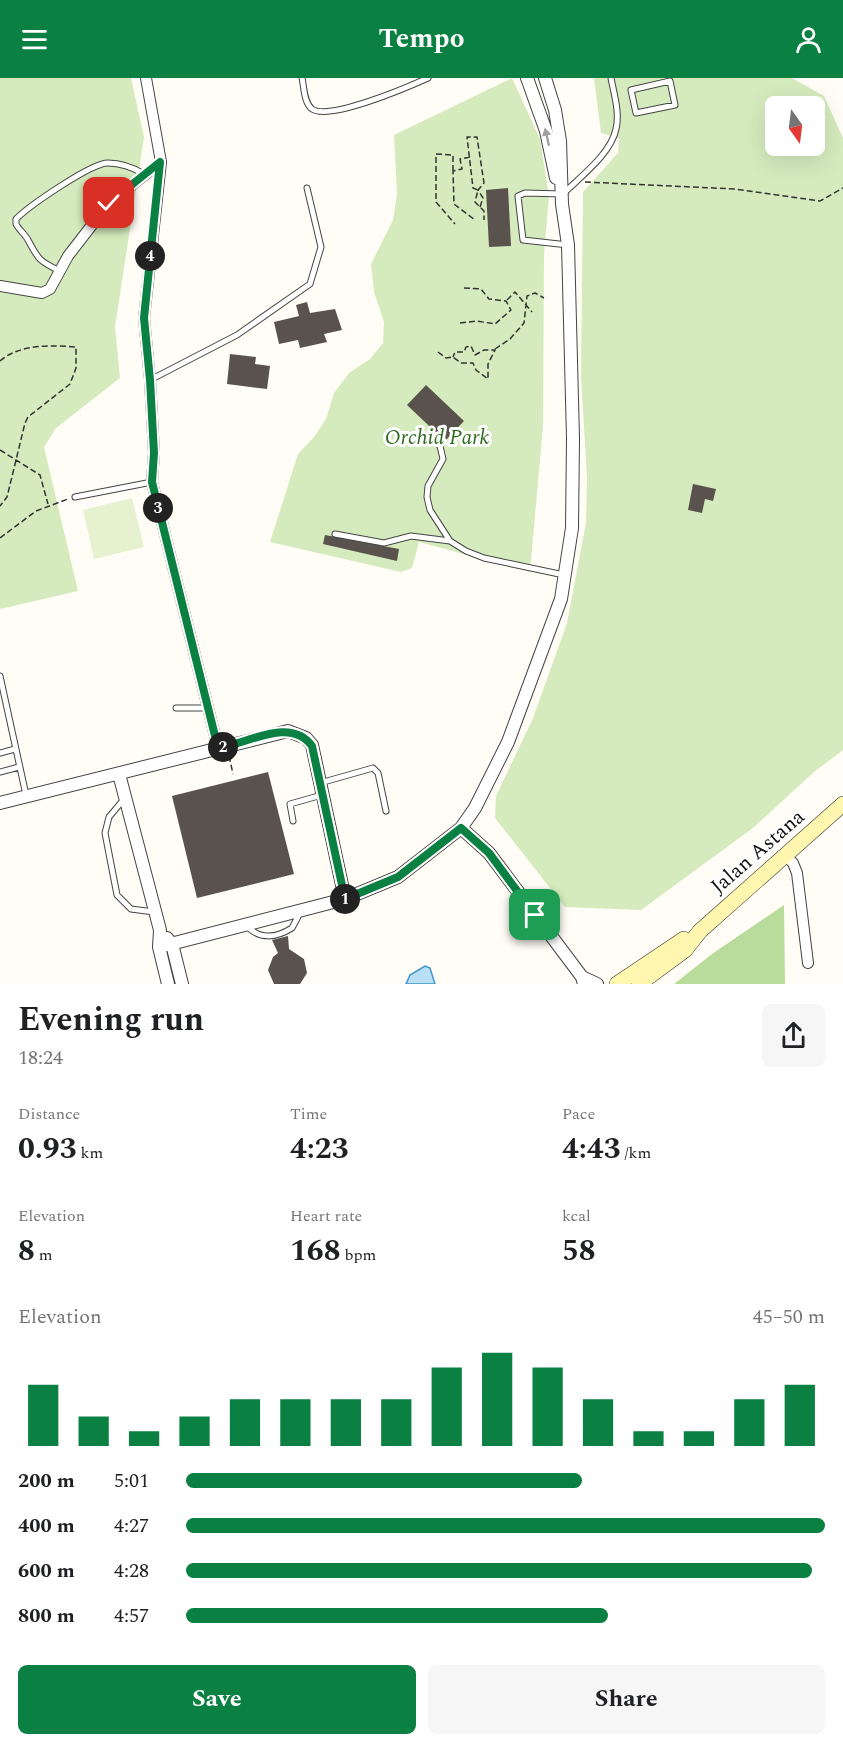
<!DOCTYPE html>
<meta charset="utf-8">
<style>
:root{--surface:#fff;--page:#f6f6f6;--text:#202124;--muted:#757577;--accent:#0b8043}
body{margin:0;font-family:Spectral,serif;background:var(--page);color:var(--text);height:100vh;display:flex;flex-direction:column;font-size:22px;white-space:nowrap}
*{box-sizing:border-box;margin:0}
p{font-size:20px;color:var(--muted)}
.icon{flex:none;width:33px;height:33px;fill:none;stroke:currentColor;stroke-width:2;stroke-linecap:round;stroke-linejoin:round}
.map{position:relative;height:906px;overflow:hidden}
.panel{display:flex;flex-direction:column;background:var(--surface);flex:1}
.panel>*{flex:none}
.needle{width:39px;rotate:166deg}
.controls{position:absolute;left:765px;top:18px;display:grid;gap:12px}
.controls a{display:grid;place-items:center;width:60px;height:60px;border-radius:9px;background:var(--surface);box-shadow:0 6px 24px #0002;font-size:30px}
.pin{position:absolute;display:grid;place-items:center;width:51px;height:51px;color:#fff;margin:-26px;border-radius:12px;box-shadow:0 3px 9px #0006}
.km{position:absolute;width:30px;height:30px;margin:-15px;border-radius:50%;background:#222;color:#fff;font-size:16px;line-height:30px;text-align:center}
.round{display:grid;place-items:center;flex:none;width:63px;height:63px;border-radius:9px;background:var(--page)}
.headline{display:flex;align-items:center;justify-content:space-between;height:102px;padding:0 18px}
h1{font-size:33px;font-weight:700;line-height:45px}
.stats{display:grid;grid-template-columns:repeat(3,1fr);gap:9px;height:102px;padding:6px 18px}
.stats div{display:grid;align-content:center}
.stats b{font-size:30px;font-weight:700}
.stats small{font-size:16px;font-weight:400}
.stats p{font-size:16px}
.chart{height:168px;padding:12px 18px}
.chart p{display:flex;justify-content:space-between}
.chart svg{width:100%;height:108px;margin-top:6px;stroke:var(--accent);stroke-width:6}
.button{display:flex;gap:12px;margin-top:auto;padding:12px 18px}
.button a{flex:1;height:69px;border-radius:9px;background:var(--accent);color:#fff;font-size:24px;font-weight:700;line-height:69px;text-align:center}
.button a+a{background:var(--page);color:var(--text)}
ul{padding:0 18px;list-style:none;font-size:20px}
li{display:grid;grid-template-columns:96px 72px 1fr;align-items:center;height:45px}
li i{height:15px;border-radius:8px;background:var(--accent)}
header{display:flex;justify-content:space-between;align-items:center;height:78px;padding:0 18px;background:var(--accent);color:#fff;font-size:27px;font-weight:700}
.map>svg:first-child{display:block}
.green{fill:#d5ebbd;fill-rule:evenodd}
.forest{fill:#b9dc9c}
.pitch{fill:#e6f2cf}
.water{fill:#b9e0f7;stroke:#3f96cf;stroke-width:1.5}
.building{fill:#5a524d}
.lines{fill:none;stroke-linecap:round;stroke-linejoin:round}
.service-casing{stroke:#444;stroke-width:7}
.minor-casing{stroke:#444;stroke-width:12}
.tertiary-casing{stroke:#444;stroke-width:14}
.secondary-casing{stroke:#333;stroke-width:16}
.path{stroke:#333;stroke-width:1.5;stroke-dasharray:6 3;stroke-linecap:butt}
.service{stroke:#fff;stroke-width:5}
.minor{stroke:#fff;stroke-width:10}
.tertiary{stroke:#fff;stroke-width:12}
.secondary{stroke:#fff6b0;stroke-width:15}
.oneway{fill:#a0a0a0}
.route-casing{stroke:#fff;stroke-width:12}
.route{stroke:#0b8043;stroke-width:8}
.labels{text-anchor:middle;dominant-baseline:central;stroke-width:6;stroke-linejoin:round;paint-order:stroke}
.park-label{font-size:21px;font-style:italic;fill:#2f6b1f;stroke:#fff}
.street-label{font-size:21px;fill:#111;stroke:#fff}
</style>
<header><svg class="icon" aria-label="menu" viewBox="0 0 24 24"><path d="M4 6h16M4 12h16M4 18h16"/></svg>Tempo<svg class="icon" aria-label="person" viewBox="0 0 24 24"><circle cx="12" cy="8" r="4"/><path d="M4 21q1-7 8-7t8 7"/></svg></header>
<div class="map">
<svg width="843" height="906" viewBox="0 0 843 906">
<rect width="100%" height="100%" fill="#fffdf5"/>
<!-- green -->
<path class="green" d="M0,0H131L144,59L115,249L120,300L56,350L44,369L78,513L0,531Z
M512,0L540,61L549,118L544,176L543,348L530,494L419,464L412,490L401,494L270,464L298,376L314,359L326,341L334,315L349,295L370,281L383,265L384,244L374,214L371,186L393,142L397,116L394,57Z
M594,0H792L824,18L843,60V672L814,694L753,750L641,832L565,829L495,740L496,718L533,640L567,545L586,445L587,400L581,298L583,114L618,75L619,60L601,55ZM776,28H814V68H776Z"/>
<!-- forest -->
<path class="forest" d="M784,827L785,906H674L712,876Z"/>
<!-- pitch -->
<path class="pitch" d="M132,420L144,469L94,481L83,432Z"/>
<!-- water -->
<path class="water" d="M425,888L430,890L435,906H406L410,897Z"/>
<!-- building -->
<path class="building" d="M508,110L511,168L489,169L486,112Z
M307,224L310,235L335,231L342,252L324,256L327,264L300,270L298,262L279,266L274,244L299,238L296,227Z
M230,276L256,279L255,286L270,288L267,311L227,306Z
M426,307L464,343L445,363L407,327Z
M693,406L716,411L713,423L705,421L702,435L688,432Z
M325,457L399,471L397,483L323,466Z
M268,694L294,796L197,820L172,718Z
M288,858L289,871L304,881L307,895L300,906H274L268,892L273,879L278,875L272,862Z"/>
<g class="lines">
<!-- service casing -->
<g class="service-casing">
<path id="service" d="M302,0C304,9 304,25 312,31C329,43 408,9 428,0
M670,3L675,27L636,35L631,12Z
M568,167L523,162L518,118L525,115L563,116C580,99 611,76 616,51C620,35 614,16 611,0
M60,193C39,183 38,181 28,162C25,156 19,152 16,146V141C29,128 91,85 108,85C120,85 134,90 144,96
M150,302L237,257L310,206L321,169L307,110
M431,360L440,368L443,381L428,408L427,419L430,432L450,463L466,473L484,480L564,497
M75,419L152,404
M335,456L384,465L411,458L450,463
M0,598L26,717
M176,630H207
M0,675L15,671
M0,694L19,689
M320,705L373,690L378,695L386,733
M124,721L109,739L105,755L117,817L131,831L154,834
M293,743L290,726L322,717
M246,847C259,862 276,860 292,850L301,833"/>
</g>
<!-- minor casing -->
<g class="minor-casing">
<path id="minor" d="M146,0L161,84L144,240L150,302L154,375L152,404L218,670
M0,208L42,215L50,211L68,178L109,125L161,84
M786,778L793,785L797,795L808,885"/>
</g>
<!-- tertiary casing -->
<g class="tertiary-casing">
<path id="tertiary" d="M527,0L546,53L556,100
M119,696L160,852L159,869L168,906
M0,725L288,653L306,660L312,667L345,821
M461,750L489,775L582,899L584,906
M167,860L172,866L182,906
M159,869L345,821L398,799L461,750L475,730L508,664L561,521L572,450L573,360L568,167L562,126L560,63L555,32L545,0
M582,899L597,906"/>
</g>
<!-- secondary casing -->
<g class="secondary-casing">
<path id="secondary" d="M617,906L684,861
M639,906L685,872L700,853L843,726"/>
</g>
<!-- path -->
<path class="path" d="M470,79L460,81L462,91L453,93L454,126L475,142
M453,93V77L436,76V124L455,146
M585,104L735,111L820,123L843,110
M480,129L483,120L478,112L484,105L477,59H467L473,110L478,112L475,124L484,133V142
M507,222L515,214L532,234
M460,245L477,243L495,246L511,232L506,223L489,221L481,211L464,210
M495,271L510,261L524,245L527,218L535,215L544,220
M438,274L446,280L453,279L461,285H473L476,292L488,301V286L495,272H484L475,277L471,268L466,269L464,274H455L453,279
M0,283C19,266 52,267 76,269V290L70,306L28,339L25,345L7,419L0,428
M0,372L40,397L48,426
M0,460L36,433L68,421
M229,678L233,696"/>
<!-- service -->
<use href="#service" class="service"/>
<!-- minor -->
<use href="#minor" class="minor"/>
<!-- tertiary -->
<use href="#tertiary" class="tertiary"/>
<!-- secondary -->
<use href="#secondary" class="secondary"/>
</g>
<!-- one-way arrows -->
<defs><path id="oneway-solid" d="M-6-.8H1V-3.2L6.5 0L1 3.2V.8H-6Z" transform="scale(1.5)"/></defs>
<use class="oneway" href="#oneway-solid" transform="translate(547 59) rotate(-103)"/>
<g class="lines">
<!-- route casing -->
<g class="route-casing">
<path id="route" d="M109,125L160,84L144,240L150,302L154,375L152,404L218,670C247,666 290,638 312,668L345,821L398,799L461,750L489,775L535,837"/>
</g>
<!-- route -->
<use href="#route" class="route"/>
</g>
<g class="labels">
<!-- park labels -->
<g class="park-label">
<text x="437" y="360">Orchid Park</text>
</g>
<!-- street labels -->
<g class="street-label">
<text transform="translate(758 774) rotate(-41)">Jalan Astana</text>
</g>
</g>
</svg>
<div class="controls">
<a><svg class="needle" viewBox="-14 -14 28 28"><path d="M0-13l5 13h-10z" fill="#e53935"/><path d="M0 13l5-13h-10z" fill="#757577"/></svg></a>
</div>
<div class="pin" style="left:535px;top:837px;background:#1e9e55"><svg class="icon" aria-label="arrive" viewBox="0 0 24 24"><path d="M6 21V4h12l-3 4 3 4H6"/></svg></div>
<div class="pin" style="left:109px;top:125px;background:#d93025"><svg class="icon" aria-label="check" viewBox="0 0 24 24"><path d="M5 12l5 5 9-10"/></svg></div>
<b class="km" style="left:345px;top:821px">1</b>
<b class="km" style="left:223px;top:669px">2</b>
<b class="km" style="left:158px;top:430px">3</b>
<b class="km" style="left:150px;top:178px">4</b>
</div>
<section class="panel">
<div class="headline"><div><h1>Evening run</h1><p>18:24</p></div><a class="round"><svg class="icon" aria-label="share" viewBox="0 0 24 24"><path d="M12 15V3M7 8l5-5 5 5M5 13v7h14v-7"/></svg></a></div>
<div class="stats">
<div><p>Distance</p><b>0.93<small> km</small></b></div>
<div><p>Time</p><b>4:23</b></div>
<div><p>Pace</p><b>4:43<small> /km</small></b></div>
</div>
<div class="stats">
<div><p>Elevation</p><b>8<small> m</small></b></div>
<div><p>Heart rate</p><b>168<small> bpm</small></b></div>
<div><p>kcal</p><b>58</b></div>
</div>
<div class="chart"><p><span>Elevation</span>45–50 m</p>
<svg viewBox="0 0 160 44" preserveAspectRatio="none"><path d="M5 44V19M15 44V32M25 44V38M35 44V32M45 44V25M55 44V25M65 44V25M75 44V25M85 44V12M95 44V6M105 44V12M115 44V25M125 44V38M135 44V38M145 44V25M155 44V19"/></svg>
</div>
<ul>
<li><b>200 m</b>5:01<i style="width:62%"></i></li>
<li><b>400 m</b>4:27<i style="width:100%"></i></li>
<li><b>600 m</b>4:28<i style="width:98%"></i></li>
<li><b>800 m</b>4:57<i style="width:66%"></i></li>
</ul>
<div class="button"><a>Save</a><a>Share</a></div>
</section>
